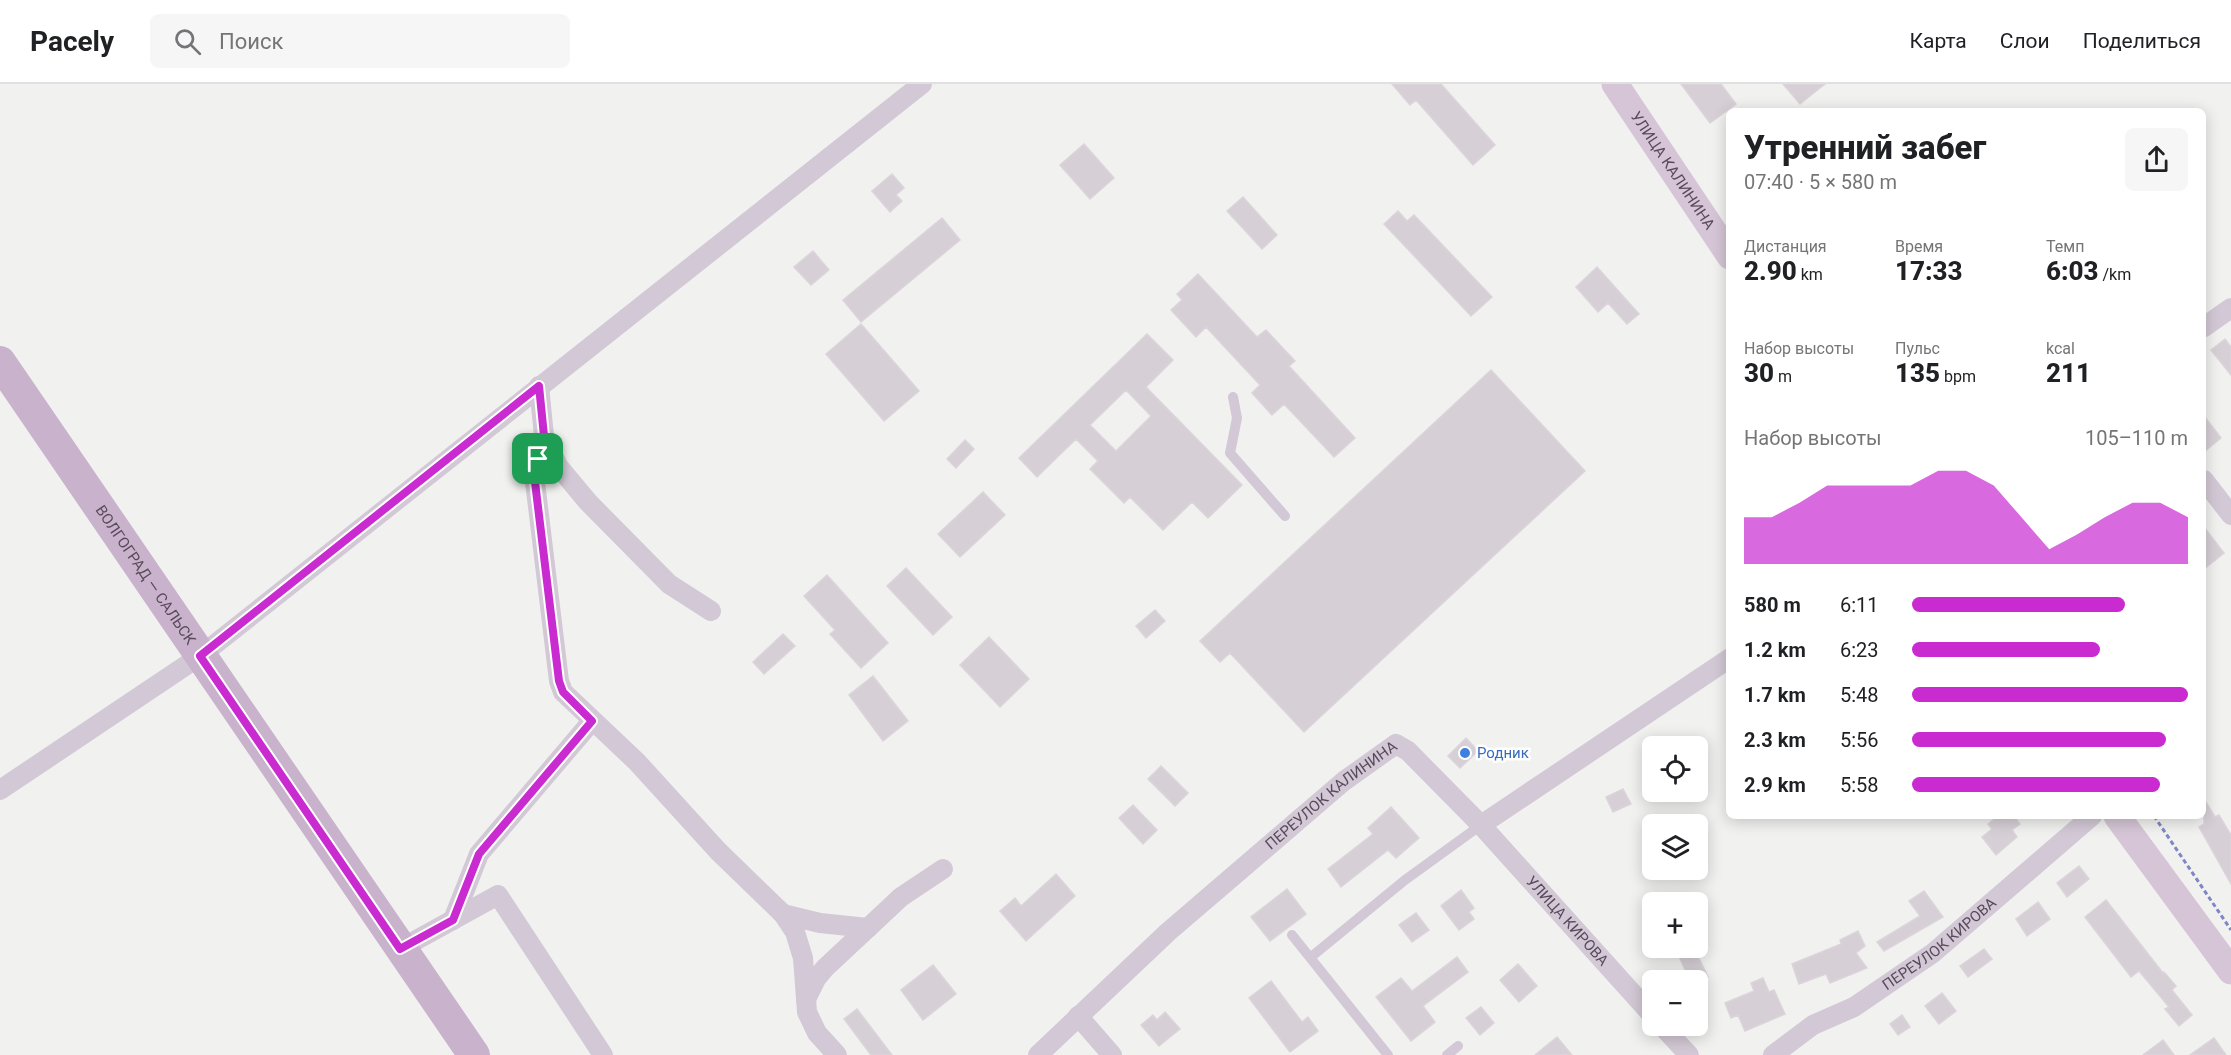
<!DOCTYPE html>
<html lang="ru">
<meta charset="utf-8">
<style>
:root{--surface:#fff;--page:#f6f6f6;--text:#202124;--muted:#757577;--line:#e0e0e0;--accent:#c92bd1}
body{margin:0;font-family:Roboto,sans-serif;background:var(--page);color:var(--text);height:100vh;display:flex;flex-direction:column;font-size:22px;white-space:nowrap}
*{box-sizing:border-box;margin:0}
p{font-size:20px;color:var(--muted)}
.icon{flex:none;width:33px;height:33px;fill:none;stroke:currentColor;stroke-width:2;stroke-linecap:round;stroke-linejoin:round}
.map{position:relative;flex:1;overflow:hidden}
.drawer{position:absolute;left:1726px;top:24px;width:480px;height:711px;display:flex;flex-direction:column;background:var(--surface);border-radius:9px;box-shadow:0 3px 15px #0003}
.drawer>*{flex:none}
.tools{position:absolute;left:1642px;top:652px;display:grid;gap:12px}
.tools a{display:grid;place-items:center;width:66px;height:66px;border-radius:9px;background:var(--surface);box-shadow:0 3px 15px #0003;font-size:30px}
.pin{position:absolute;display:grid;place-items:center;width:51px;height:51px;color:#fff;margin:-26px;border-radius:12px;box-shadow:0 3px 9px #0006}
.round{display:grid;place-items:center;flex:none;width:63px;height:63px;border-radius:9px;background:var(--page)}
.head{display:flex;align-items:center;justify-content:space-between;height:102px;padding:0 18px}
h1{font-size:33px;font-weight:800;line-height:45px}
.metrics{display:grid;grid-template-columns:repeat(3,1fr);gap:9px;height:102px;padding:6px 18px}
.metrics div{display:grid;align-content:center}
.metrics b{font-size:26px;font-weight:800}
.metrics small{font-size:16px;font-weight:400}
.metrics p{font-size:16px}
.chart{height:168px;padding:12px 18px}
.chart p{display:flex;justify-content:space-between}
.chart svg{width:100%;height:108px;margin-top:6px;fill:var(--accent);opacity:.7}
ul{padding:0 18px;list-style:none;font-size:20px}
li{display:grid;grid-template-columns:96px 72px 1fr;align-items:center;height:45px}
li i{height:15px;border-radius:8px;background:var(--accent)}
header{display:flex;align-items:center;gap:36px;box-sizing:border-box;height:84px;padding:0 30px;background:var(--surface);border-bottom:2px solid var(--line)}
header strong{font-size:28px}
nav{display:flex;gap:33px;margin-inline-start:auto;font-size:21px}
.search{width:420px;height:54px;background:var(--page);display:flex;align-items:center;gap:15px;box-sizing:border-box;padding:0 21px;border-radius:9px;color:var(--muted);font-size:22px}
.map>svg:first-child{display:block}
.building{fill:#d6d0d6;stroke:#dbd4da;stroke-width:1.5;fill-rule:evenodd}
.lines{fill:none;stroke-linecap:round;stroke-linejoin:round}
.path{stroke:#7e86c6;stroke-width:3;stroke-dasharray:4.5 3;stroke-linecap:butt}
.lane{stroke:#d3c8d5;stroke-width:10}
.street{stroke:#d3c8d5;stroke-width:20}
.secondary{stroke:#d5c5d6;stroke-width:27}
.primary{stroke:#c9b2cc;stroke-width:32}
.route-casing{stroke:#fff;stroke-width:12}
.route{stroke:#c92bd1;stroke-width:8}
.shop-dot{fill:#3f7fe0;stroke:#fff;stroke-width:2}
.labels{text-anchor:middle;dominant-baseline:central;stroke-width:5;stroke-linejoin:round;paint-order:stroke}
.street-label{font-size:15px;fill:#594a5b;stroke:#fff}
.shop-label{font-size:15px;fill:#366cbe;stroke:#fff;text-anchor:start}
</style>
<header>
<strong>Pacely</strong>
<div class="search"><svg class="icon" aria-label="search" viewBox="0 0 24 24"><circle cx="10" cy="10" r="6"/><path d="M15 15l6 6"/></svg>Поиск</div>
<nav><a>Карта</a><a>Слои</a><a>Поделиться</a></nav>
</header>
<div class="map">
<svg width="2231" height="971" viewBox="0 0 2231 971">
<rect width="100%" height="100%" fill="#f1f2f0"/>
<!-- building -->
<path class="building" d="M1392,0H1441L1495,61L1473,81L1416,16L1410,21Z
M1681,0H1721L1736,20L1710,39Z
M1783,0H1825L1800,20Z
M1084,60L1114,94L1090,115L1060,81Z
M892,90L904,104L896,111L902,117L890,128L872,107Z
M1243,113L1277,151L1262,165L1227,127Z
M1398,127L1407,137L1414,131L1492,213L1471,232L1384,140Z
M942,134L960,156L861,238L843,216Z
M813,167L829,186L811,201L794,183Z
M1597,183L1639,230L1627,240L1608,219L1598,228L1576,203Z
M1198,190L1257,253L1266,246L1295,277L1289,282L1355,354L1334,373L1284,320L1272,331L1252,309L1260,301L1206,243L1196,253L1171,226L1182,216L1177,210Z
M861,240L919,307L884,337L826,270Z
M1147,250L1173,276L1146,303L1242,401L1208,434L1192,418L1163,446L1130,413L1124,419L1090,385L1098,377L1076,355L1037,393L1019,374ZM1126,306L1151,332L1116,367L1090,341Z
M2225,255L2231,263V291L2211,266Z
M1491,286L1585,387L1304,648L1230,569L1220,578L1200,557Z
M2204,332L2221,354L2204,368Z
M965,356L974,365L956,384L947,375Z
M983,408L1005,431L960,473L938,450Z
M2204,443L2224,469L2204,485Z
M906,484L952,533L933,551L887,502Z
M827,491L888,559L861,584L830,550L835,546L804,512Z
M1155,526L1165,537L1146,554L1136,542Z
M783,550L795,562L764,590L753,578Z
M989,553L1029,595L1000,623L960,581Z
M873,592L908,637L883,657L849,611Z
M1466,654L1478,667L1460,684L1448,672Z
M1161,682L1188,709L1175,722L1148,695Z
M1623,705L1631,720L1613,728L1606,713Z
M2204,715L2215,733L2219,731L2231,751V800L2199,743L2204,740Z
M1133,721L1157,746L1143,760L1119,734Z
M1391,723L1419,754L1396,774L1388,766L1341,803L1328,785L1373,750L1368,744Z
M1998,732H2014L2020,740L2012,746L2017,753L1996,771L1982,753L1992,745L1988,740Z
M2079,782L2089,795L2067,813L2057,799Z
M1056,790L1075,812L1026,857L1000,827L1015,814L1021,822Z
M1287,805L1306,830L1270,857L1251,833Z
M1461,806L1474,824L1469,828L1474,835L1459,846L1441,822Z
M1924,807L1943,833L1884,867L1877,858L1920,832L1909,817Z
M2106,816L2163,889L2164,888L2176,902L2172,906L2192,931L2179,942L2165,925L2169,923L2139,887L2131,893L2085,833Z
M2038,818L2050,835L2027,852L2016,835Z
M1416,829L1429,846L1412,858L1399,841Z
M1858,847L1865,862L1856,869L1867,884L1830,899L1826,890L1799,900L1792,880L1841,860L1840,856Z
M1694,864L1708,893L1700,897H1690L1678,870Z
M1984,865L1992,875L1968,893L1960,882Z
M1457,873L1468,888L1423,922L1435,938L1411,957L1376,913L1401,894L1412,907Z
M1518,880L1537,902L1519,918L1500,896Z
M933,881L956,910L923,936L901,906Z
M1763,894L1769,908L1774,906L1785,930L1745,947L1738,931L1731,934L1725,919L1754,907L1751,899Z
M1271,897L1302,938L1308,933L1318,947L1290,968L1249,914Z
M1942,909L1956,927L1939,940L1925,922Z
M1481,923L1494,939L1480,951L1466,934Z
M857,925L892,971H871L844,935Z
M1165,928L1180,945L1159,962L1141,941L1153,931L1157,936Z
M1902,931L1910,943L1898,951L1890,940Z
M1557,953L1572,971H1535Z
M2214,954L2226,971H2190Z
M2163,956L2174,971H2143Z"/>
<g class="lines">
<!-- path -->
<path class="path" d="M2154,732L2231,846"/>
<!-- lane -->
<path class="lane" d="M1233,313L1237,334L1230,369L1285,432
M1292,851L1388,971
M1311,873L1405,796L1481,741
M1447,971L1458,962"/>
<!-- street -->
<g class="street">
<path d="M2204,243L2231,224"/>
<path d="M539,302L544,352L558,382L588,418L669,500L711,527"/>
<path d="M544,352L535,398L559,597L563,608L637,678L718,767L783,830L795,848L803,874L807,928L817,949L837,971"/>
<path d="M2204,396L2231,431"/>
<path d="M0,706L200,572L922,0"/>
<path id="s1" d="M1481,741L1653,932"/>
<path d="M783,830L820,839L868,844"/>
<path d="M453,836L479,770L592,637"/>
<path d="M400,865L498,811L603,971"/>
<path d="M806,915L816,895L825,884L901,813L943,785"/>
<path d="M1078,932L1112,971"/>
<path d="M1662,942L1689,971"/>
<path id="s2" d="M1038,971L1168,848L1344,697L1396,660L1408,667L1481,741L1730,574"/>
<path id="s3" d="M1773,971L1813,941L1854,923L1933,869L2092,732"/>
</g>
<!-- secondary -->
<g class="secondary">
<path id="s4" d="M1615,0L1730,172"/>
<path d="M2117,732L2231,887"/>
</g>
<!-- primary -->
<path class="primary" id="s5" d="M0,278L474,971"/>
</g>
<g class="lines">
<!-- route casing -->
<g class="route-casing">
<path id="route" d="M539,302L544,352L535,398L559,597L563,608L592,637L479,770L453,836L400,865L200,572Z"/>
</g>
<!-- route -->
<use href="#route" class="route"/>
</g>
<!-- markers -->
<circle class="shop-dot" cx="1465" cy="669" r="6"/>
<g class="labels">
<!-- street labels -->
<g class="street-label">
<text stroke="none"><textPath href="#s4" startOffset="104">УЛИЦА КАЛИНИНА</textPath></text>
<text stroke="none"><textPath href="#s5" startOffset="258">ВОЛГОГРАД — САЛЬСК</textPath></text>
<text stroke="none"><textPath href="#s2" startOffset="392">ПЕРЕУЛОК КАЛИНИНА</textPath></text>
<text stroke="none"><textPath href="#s1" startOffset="129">УЛИЦА КИРОВА</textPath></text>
<text stroke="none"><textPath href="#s3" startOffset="201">ПЕРЕУЛОК КИРОВА</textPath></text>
</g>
<!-- shop labels -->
<g class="shop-label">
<text x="1477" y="669">Родник</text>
</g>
</g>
</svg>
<div class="tools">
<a><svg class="icon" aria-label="locate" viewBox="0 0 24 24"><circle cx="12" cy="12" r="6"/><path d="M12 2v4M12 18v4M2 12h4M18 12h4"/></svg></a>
<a><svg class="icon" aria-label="layers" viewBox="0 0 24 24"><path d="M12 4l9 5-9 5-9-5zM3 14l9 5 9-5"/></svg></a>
<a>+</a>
<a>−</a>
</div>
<div class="pin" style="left:538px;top:375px;background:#1e9e55"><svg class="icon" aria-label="arrive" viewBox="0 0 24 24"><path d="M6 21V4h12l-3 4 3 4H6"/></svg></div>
<section class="drawer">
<div class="head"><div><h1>Утренний забег</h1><p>07:40 · 5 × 580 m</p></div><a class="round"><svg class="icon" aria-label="share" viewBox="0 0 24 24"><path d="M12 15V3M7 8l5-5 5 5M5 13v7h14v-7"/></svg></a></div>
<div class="metrics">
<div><p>Дистанция</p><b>2.90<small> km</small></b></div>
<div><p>Время</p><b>17:33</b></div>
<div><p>Темп</p><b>6:03<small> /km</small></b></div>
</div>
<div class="metrics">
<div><p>Набор высоты</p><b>30<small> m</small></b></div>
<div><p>Пульс</p><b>135<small> bpm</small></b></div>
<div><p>kcal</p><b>211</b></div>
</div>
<div class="chart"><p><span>Набор высоты</span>105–110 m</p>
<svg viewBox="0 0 160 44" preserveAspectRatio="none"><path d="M0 44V25L10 25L20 19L30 12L40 12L50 12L60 12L70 6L80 6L90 12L100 25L110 38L120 32L130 25L140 19L150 19L160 25V44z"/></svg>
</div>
<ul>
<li><b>580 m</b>6:11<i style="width:77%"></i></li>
<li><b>1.2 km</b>6:23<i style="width:68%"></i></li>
<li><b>1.7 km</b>5:48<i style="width:100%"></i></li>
<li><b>2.3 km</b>5:56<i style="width:92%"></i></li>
<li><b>2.9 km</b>5:58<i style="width:90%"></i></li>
</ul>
</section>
</div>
